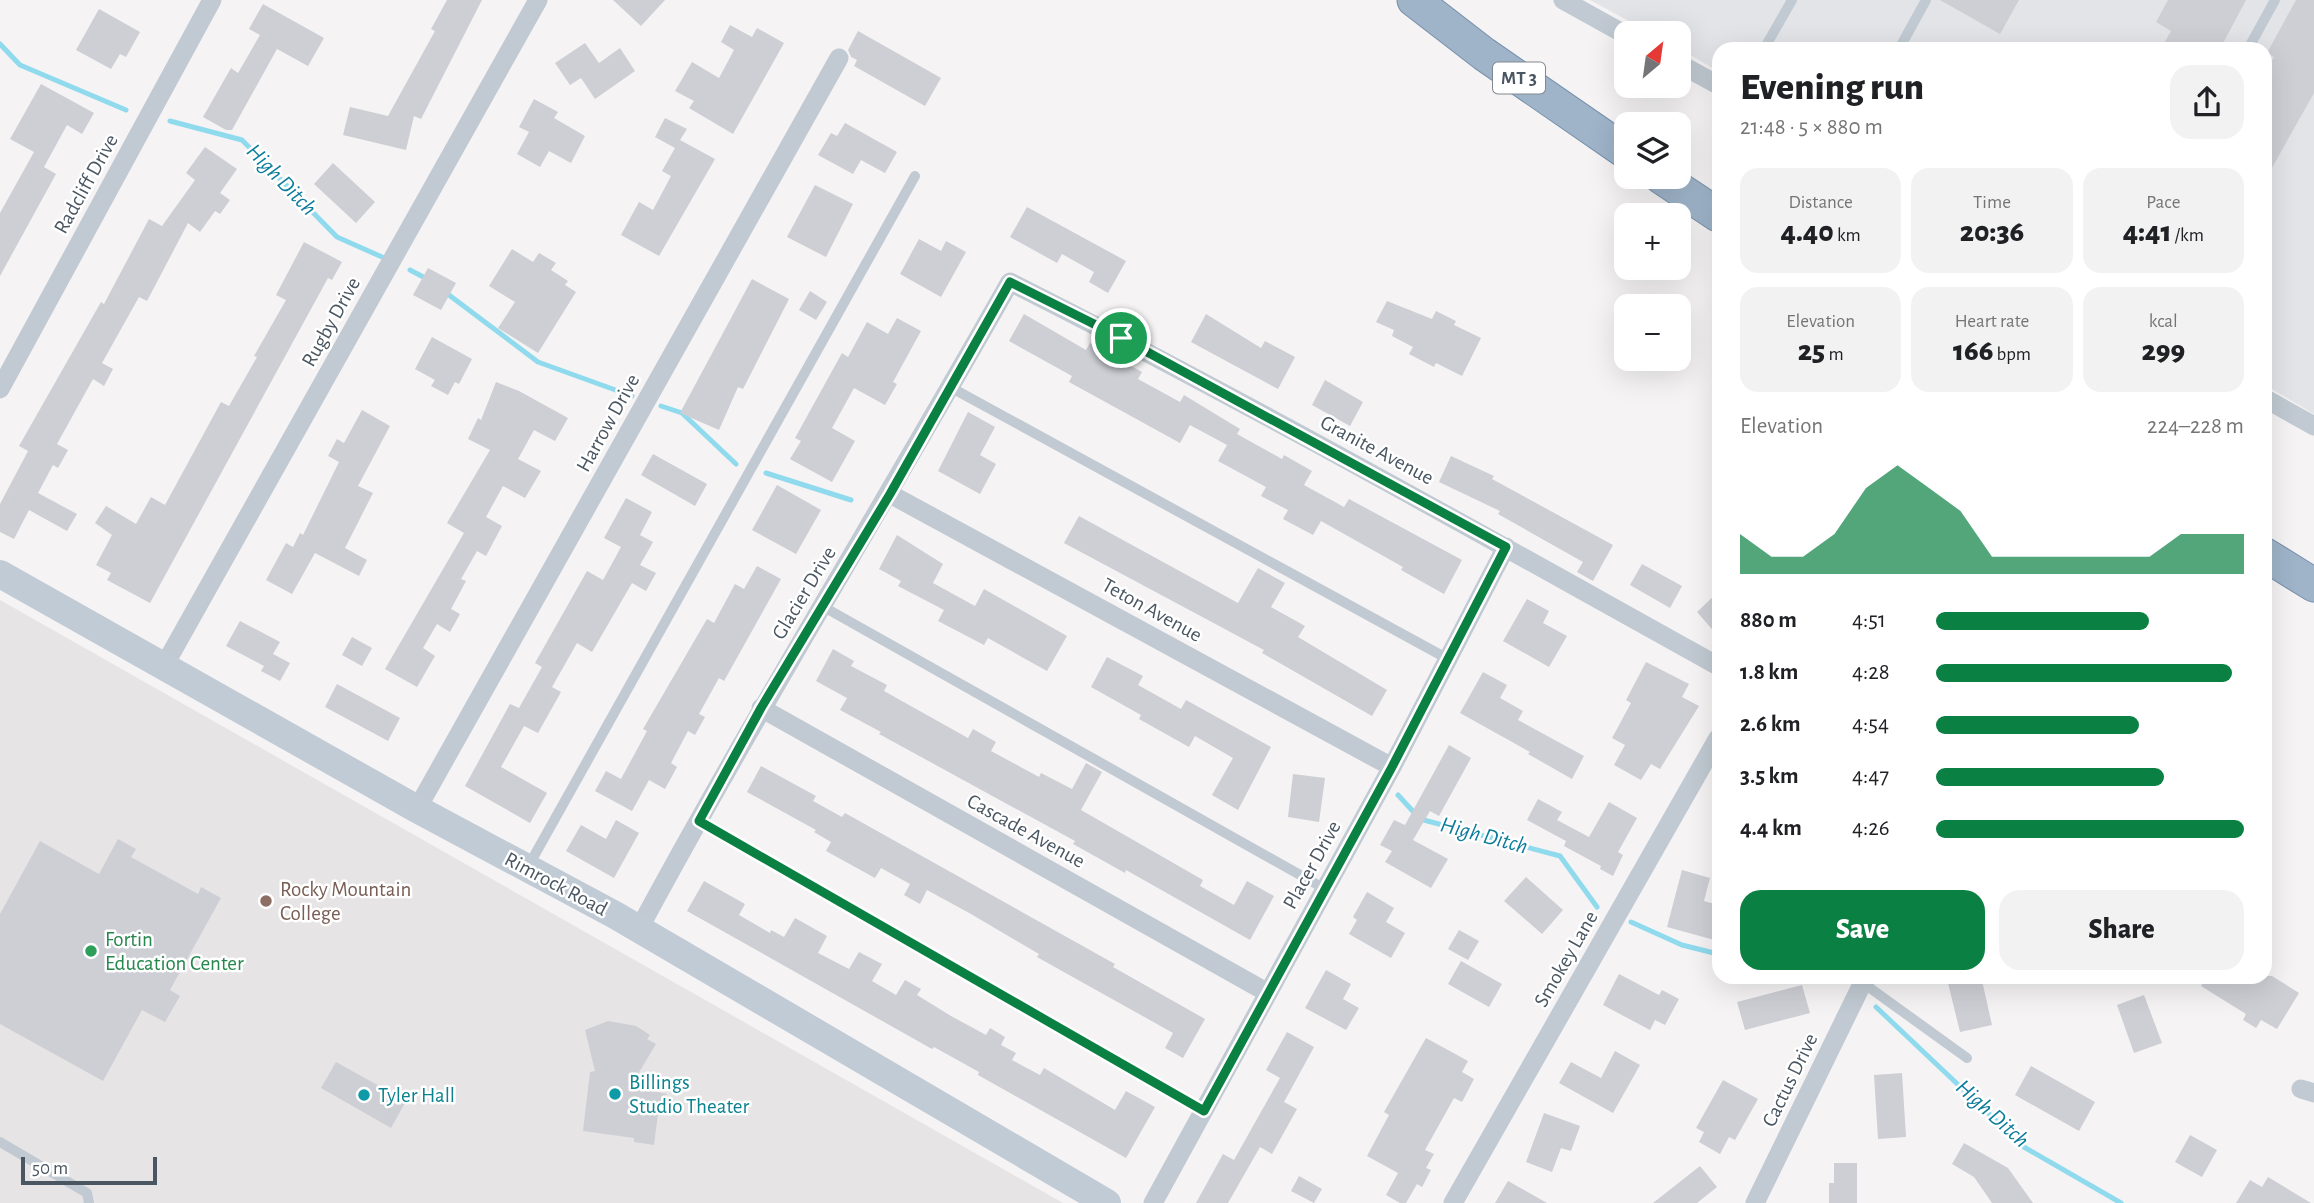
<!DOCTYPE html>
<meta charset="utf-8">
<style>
:root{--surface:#fff;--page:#f2f2f2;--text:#202124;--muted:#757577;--accent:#0b8043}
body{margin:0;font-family:"Alegreya Sans",sans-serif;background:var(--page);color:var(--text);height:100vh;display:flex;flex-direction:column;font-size:26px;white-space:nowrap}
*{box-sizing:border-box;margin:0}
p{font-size:23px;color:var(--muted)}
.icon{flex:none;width:38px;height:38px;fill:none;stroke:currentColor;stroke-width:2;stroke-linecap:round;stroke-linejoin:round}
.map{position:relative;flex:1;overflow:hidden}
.details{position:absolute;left:1712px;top:42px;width:560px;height:942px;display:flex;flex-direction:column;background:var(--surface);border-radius:21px;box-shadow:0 7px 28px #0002}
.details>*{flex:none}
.needle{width:46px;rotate:29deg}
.tools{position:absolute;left:1614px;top:21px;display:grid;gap:14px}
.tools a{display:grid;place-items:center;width:77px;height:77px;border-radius:14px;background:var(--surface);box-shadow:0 7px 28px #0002;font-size:35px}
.scale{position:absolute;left:21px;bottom:18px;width:136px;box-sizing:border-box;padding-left:7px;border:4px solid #4a5661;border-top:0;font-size:19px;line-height:24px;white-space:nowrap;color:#4a5661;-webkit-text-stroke:5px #fff;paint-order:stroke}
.pin{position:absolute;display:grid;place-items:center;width:60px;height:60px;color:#fff;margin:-30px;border:4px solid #fff;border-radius:50%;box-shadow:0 2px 7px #0007}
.round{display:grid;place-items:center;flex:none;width:74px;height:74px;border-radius:21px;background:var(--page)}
.overview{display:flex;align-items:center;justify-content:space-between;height:119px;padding:0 28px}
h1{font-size:38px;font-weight:800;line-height:52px}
.figures{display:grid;grid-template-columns:repeat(3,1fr);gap:10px;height:119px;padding:7px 28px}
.figures div{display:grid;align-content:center;border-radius:18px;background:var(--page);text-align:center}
.figures b{font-size:30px;font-weight:800}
.figures small{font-size:19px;font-weight:400}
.figures p{font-size:19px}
.chart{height:196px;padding:14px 28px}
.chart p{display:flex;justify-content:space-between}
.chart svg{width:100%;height:126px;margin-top:7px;fill:var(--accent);opacity:.7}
.button{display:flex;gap:14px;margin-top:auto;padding:14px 28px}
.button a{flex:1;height:80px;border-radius:21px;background:var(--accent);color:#fff;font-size:28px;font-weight:800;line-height:80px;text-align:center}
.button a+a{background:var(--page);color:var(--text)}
ul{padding:0 28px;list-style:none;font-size:23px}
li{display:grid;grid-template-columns:112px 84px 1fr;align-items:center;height:52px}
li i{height:18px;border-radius:9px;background:var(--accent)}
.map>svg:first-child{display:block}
.education{fill:#e6e4e5}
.airport{fill:#e2e4e7}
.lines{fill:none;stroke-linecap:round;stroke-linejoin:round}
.stream{stroke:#90daee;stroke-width:5}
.building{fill:#cdcfd5}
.trunk-casing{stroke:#7690ad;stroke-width:35}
.service{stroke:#c1cad2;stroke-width:10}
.minor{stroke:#c1cad2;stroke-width:19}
.secondary{stroke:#c1cbd6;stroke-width:28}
.trunk{stroke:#9fb4c9;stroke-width:33}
.route-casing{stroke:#fff;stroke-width:14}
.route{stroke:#0b8043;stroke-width:9}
.education-dot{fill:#8d6e63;stroke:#fff;stroke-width:2.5}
.leisure-dot{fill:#2e9e5b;stroke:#fff;stroke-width:2.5}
.culture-dot{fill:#0f9aa8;stroke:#fff;stroke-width:2.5}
.labels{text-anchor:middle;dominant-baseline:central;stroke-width:5;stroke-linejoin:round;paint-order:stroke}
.shield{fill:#fff;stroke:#808990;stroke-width:2}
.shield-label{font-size:19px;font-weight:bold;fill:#4a5661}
.street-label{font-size:21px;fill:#4a5661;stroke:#fff}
.education-label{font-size:21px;fill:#785e54;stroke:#fff;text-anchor:start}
.leisure-label{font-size:21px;fill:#27864d;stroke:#fff;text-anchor:start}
.culture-label{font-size:21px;fill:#0d838f;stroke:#fff;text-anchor:start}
.water-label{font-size:23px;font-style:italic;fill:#0c7c9b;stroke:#fff}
</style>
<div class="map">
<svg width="2314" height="1203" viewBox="0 0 2314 1203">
<rect width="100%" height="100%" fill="#f5f3f3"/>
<!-- education -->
<path class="education" d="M0,600L1063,1203H0Z"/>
<!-- airport -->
<path class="airport" d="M1590,0H2314V414L2265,385L2264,49H1718V71L1678,48V33H1651Z"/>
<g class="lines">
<!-- stream -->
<path class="stream" d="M0,44L20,65L126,110
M170,121L242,140L337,237L382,257
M410,270L429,280
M445,292L538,362L632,396
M661,406L682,413L736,464
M766,473L851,500
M1398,795L1420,819L1560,856L1597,907
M1631,922L1682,945L1718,954
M1814,976L1835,981
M1876,1007L2024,1147L2121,1203"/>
</g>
<!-- building -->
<path class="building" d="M447,0H482L421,119L414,116L406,150L343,135L350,107L388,116L435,31L431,29Z
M613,0H665L641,26Z
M1940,0H2019L2000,34Z
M2168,0H2246L2220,49H2161L2171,31L2156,22Z
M2296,0H2314V93L2264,182V74L2274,57L2267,53Z
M263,4L324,38L308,66L277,49L232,130H226L203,117L231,68L238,73L260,35L249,29Z
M99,9L140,32L126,57L120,54L111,69L76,50Z
M730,25L752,37L757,28L784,43L733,134L689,108L694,101L675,91L692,62L719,78L734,50L721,42Z
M858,31L941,78L925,106L854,66L857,60L851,57L848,50Z
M585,43L599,63L620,48L635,71L595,99L581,78L570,85L555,63Z
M41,84L94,113L82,134L67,125L44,167L56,174L0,276V213L34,152L10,139Z
M534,99L558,112L554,118L585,136L571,163L549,151L540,167L517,154L529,132L519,127Z
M665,118L687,129L680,140L715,159L659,256L621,235L639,202L653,210L671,176L662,171L675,148L655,137Z
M845,123L897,152L885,173L861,160L853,174L818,155L831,133L837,136Z
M205,147L237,169L220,193L230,200L220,214L215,211L200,232L188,223L147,301L139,297L102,363L113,369L104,386L93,379L57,444L68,450L58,468L53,465L38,493L77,514L67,531L29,510L14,539L0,532V504L28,451L19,446L101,302L104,304L149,219L162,226L195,180L186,173Z
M333,163L375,202L356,223L314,184Z
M815,185L853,204L826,257L787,237Z
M1027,207L1126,261L1108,293L1089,282L1094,272L1062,254L1057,263L1010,237Z
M919,239L941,251L946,241L966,252L941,297L900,274Z
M304,242L342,262L332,280L328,278L150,603L107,580L111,573L96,565L112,535L95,523L106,506L136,524L151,497L165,505L221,402L229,406L257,357L254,356L286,300L276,295Z
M512,249L533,262L539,253L556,263L551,270L568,281L565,285L576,292L538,353L498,328L515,302L489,286Z
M428,268L456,283L441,310L413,295Z
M752,279L789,299L743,389L738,387L719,430L680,413Z
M810,291L827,302L816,320L799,310Z
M1387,301L1432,319L1436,311L1456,321L1454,325L1481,338L1462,376L1436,363L1434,367L1409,354L1413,347L1392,336L1394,330L1376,322Z
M1024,314L1086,350L1090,343L1142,372L1138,379L1180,402L1184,395L1240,429L1237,434L1282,459L1284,455L1312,471L1304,485L1344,507L1349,499L1462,560L1444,594L1401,570L1403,567L1321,521L1313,535L1283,519L1288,510L1261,496L1266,487L1218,461L1227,445L1190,425L1180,443L1069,382L1072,376L1009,341Z
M1206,314L1261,348L1265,341L1295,357L1278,389L1191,342Z
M897,318L921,331L893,382L897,384L885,405L854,388L832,428L855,441L832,482L790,459L801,441L795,438L842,353L848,357L867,322L888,334Z
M432,337L472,359L459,384L455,382L448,395L431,386L435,380L415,369Z
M1325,380L1363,402L1350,426L1312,405Z
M496,382L519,391L568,418L555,441L534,430L518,459L541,471L525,498L503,486L486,517L502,526L486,556L477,551L461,579L466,581L451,609L460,614L450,632L437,624L423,648L435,656L417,687L385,669L464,533L447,523L490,450L468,439L478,418L481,420Z
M362,410L390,426L358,486L373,493L345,548L367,560L359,576L315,553L292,594L266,580L286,543L293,547L300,533L303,535L339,462L328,456L337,439L344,443Z
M968,412L995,427L980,455L996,464L980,494L938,471Z
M653,454L707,484L695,506L641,475Z
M1451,456L1494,476L1492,479L1613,545L1593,581L1577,572L1583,562L1498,514L1500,511L1439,482Z
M777,485L821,510L796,554L752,530Z
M626,498L652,512L640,535L653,542L640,565L656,573L646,591L632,583L592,652L577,643L552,687L561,692L538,733L524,726L501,767L547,793L530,823L465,786L510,704L519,708L542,667L535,663L587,571L603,580L621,547L604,538Z
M1079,516L1238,603L1258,568L1285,583L1271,607L1305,626L1298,637L1387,690L1372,716L1262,653L1264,650L1064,543Z
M897,535L943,564L933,583L975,606L984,589L1067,636L1047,671L988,638L984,645L938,621L944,610L898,586L901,581L879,569Z
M1642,564L1682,586L1670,608L1630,585Z
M757,566L781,579L724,681L719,678L699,714L705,717L695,735L688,731L671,763L677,767L665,789L649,780L632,811L595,791L606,771L621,779L647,731L643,729L707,619L714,623L735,584L744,589Z
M1718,592V636L1697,612Z
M1527,599L1549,611L1543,623L1567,636L1549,667L1503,641Z
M240,621L280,642L273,654L290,663L280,681L261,671L264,666L226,646Z
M352,637L372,648L362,666L342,655Z
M833,649L854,661L851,666L887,685L884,691L968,738L973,729L996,742L991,751L1039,777L1041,773L1072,789L1086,763L1102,772L1081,810L1203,880L1200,886L1234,905L1247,881L1274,896L1250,940L1126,870L1125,873L1073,844L1075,841L879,734L881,732L840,710L847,698L816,681Z
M1107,657L1143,676L1138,685L1181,709L1186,700L1271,747L1238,810L1212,795L1233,758L1195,736L1189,747L1139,719L1141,715L1091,687Z
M1646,662L1689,684L1682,697L1699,706L1660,769L1651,764L1641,780L1614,765L1625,745L1612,738L1631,703L1626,700Z
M1483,672L1507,685L1500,698L1523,711L1518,720L1584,756L1572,779L1528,754L1530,752L1460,713Z
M337,684L400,718L388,741L325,707Z
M1449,745L1471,758L1439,816L1430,811L1413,840L1448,859L1431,888L1385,862L1392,851L1380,845L1394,820L1405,825Z
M761,766L816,796L813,801L842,817L845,813L1115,964L1113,967L1205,1019L1183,1058L1165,1048L1173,1033L1037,957L1039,954L971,914L927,890L920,904L904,895L910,884L881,868L875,878L826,851L831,842L814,832L816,830L747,792Z
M1293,774L1325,778L1319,822L1288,817Z
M1538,799L1562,812L1557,820L1589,837L1609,802L1637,818L1618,852L1623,855L1613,876L1600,869L1601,866L1564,846L1566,841L1527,820Z
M616,820L639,833L614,878L566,851L581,825L606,839Z
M118,839L136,849L131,857L198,894L201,887L221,898L170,990L180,996L165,1022L142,1010L103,1081L0,1024V914L40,841L99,874Z
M1682,870L1710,878L1704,901L1718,905V941L1667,927Z
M1526,877L1563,910L1542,934L1504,901Z
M704,881L745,904L739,915L770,933L771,930L784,937L795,918L827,936L818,953L849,969L859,952L882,964L872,981L896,995L905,980L921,989L917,995L951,1016L986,1035L990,1028L1005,1037L1001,1045L1016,1053L1012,1060L1040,1075L1044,1068L1115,1110L1126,1091L1155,1107L1126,1158L978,1075L979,1072L934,1047L932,1049L687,911Z
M1367,892L1394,908L1386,922L1405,933L1391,958L1349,934L1357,920L1353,917Z
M1459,930L1479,941L1468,960L1448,949Z
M1461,961L1502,984L1489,1007L1448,984Z
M1326,970L1351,984L1343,999L1359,1008L1346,1030L1305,1008Z
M1619,974L1659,995L1662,990L1679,999L1665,1025L1655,1020L1650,1030L1603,1005Z
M1981,976L1992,1025L1960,1032L1948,983Z
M2207,976H2272L2299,993L2277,1029L2261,1020L2256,1028L2243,1020L2246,1014L2201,986Z
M1802,985L1810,1013L1745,1030L1737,1002Z
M2144,995L2162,1043L2134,1053L2117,1005Z
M608,1021L636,1026L650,1035L647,1039L656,1044L635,1079L641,1083L637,1088L667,1094L659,1105L654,1145L634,1142V1138L583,1131L590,1072L595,1071L585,1030Z
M1287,1032L1314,1047L1284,1102L1297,1109L1272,1154L1260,1147L1228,1203H1196L1223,1154L1234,1160L1280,1078L1266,1070Z
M1426,1038L1468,1061L1462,1072L1474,1079L1462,1102L1454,1098L1425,1150L1434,1154L1426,1168L1431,1170L1422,1187L1417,1184L1406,1203H1400L1386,1195L1398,1173L1367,1156L1389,1115L1384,1112Z
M1615,1051L1640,1065L1613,1113L1559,1083L1571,1062L1601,1078Z
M336,1062L406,1101L391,1128L321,1088Z
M2031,1066L2095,1102L2079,1131L2015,1095Z
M1902,1073L1906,1137L1878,1139L1874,1075Z
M1723,1080L1758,1099L1735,1140L1729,1137L1720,1154L1699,1142L1704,1132L1696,1128Z
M1544,1113L1580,1126L1571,1151L1561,1148L1552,1172L1526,1162Z
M2190,1135L2217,1150L2202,1177L2175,1162Z
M1964,1143L2008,1168L2033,1203H1992L1974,1177L1952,1164Z
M1834,1163H1857V1203H1829V1183H1834Z
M1700,1166L1717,1187L1697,1203H1653Z
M1299,1176L1322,1189L1314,1203L1291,1191Z
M2268,1177L2311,1203H2236L2250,1180L2262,1187Z
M1508,1181L1524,1190L1547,1203H1495Z"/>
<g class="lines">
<!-- trunk casing -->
<g class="trunk-casing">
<path id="trunk" d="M1414,0L1484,54L1626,152
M1661,177L1718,215
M2264,554L2314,585"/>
</g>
<!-- service -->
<path class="service" d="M1764,49L1792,0
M1899,49L1926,0
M2248,49L2275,0
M950,387L1448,659
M822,606L1325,889
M699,821L1204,1111
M529,865L915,176
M1863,983L1967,1058
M1863,983L1882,976
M0,1142L87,1193L89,1203"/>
<!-- minor -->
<path class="minor" d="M1563,0L1626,35
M1678,63L1718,85
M0,389L212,0
M2264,398L2314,426
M890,494L1392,767
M164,666L538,0
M761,708L1268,993
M417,809L839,58
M639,929C757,710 888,498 1010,282C1250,403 1484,536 1718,666
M2301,1089L2314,1093
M1153,1203L1392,767L1506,547
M1453,1203L1718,738
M1755,1203L1866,976"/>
<!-- secondary -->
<path class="secondary" d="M0,574L417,809L615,915L1107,1203"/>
<!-- trunk -->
<use href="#trunk" class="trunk"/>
</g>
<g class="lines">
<!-- route casing -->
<g class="route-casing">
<path id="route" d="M1010,282L1116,335L1506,547L1392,767L1204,1111L699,821L761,708L890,494Z"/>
</g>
<!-- route -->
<use href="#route" class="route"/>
</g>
<!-- markers -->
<circle class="education-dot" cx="266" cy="901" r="7"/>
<circle class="leisure-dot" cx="91" cy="951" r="7"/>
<g class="culture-dot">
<circle cx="615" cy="1094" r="7"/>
<circle cx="364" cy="1095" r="7"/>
</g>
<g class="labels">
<!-- shield labels -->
<rect class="shield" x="1493" y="62.5" width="52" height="31" rx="5"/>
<g class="shield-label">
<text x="1519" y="78">MT 3</text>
</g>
<!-- street labels -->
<g class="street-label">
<text transform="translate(86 184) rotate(-61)">Radcliff Drive</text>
<text transform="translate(331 322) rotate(-61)">Rugby Drive</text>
<text transform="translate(608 423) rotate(-61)">Harrow Drive</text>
<text transform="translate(1377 450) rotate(28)">Granite Avenue</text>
<text transform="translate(804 593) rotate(-59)">Glacier Drive</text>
<text transform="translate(1152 610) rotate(29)">Teton Avenue</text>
<text transform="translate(1026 831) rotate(29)">Cascade Avenue</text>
<text transform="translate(1312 865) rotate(-61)">Placer Drive</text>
<text transform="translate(556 884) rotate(28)">Rimrock Road</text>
<text transform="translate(1566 959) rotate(-60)">Smokey Lane</text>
<text transform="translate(1790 1080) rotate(-64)">Cactus Drive</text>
</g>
<!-- education labels -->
<g class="education-label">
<text x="280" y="889">Rocky Mountain<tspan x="280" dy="24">College</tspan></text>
</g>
<!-- leisure labels -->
<g class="leisure-label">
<text x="105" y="939">Fortin<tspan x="105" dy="24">Education Center</tspan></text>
</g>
<!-- culture labels -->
<g class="culture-label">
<text x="629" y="1082">Billings<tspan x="629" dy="24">Studio Theater</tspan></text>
<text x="378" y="1095">Tyler Hall</text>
</g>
<!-- water labels -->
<g class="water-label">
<text transform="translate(281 180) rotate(46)">High Ditch</text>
<text transform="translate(1484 836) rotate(15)">High Ditch</text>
<text transform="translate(1992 1114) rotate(42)">High Ditch</text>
</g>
</g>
</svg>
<div class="tools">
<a><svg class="needle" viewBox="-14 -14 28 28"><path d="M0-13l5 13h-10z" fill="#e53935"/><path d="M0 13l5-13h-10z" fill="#757577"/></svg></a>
<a><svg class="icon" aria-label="layers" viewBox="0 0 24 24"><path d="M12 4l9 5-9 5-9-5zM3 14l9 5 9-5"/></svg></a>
<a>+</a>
<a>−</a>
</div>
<div class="scale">50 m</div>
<div class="pin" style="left:1121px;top:338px;background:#1e9e55"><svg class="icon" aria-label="arrive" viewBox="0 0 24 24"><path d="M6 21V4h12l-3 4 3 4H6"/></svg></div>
<section class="details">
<div class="overview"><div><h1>Evening run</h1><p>21:48 · 5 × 880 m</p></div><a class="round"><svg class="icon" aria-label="share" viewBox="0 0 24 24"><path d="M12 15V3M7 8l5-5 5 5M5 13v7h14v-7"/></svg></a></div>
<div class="figures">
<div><p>Distance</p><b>4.40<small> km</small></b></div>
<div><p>Time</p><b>20:36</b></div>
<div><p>Pace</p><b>4:41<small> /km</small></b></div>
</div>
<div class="figures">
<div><p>Elevation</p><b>25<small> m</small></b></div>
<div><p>Heart rate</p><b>166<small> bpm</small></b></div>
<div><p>kcal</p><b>299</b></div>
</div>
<div class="chart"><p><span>Elevation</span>224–228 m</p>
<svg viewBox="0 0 160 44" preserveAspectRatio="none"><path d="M0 44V30L10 38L20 38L30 30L40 14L50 6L60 14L70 22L80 38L90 38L100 38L110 38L120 38L130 38L140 30L150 30L160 30V44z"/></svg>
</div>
<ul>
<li><b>880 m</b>4:51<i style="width:69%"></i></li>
<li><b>1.8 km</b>4:28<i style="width:96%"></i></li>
<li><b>2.6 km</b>4:54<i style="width:66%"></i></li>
<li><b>3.5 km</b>4:47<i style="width:74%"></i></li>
<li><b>4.4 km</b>4:26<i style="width:100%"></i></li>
</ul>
<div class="button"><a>Save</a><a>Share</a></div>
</section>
</div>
